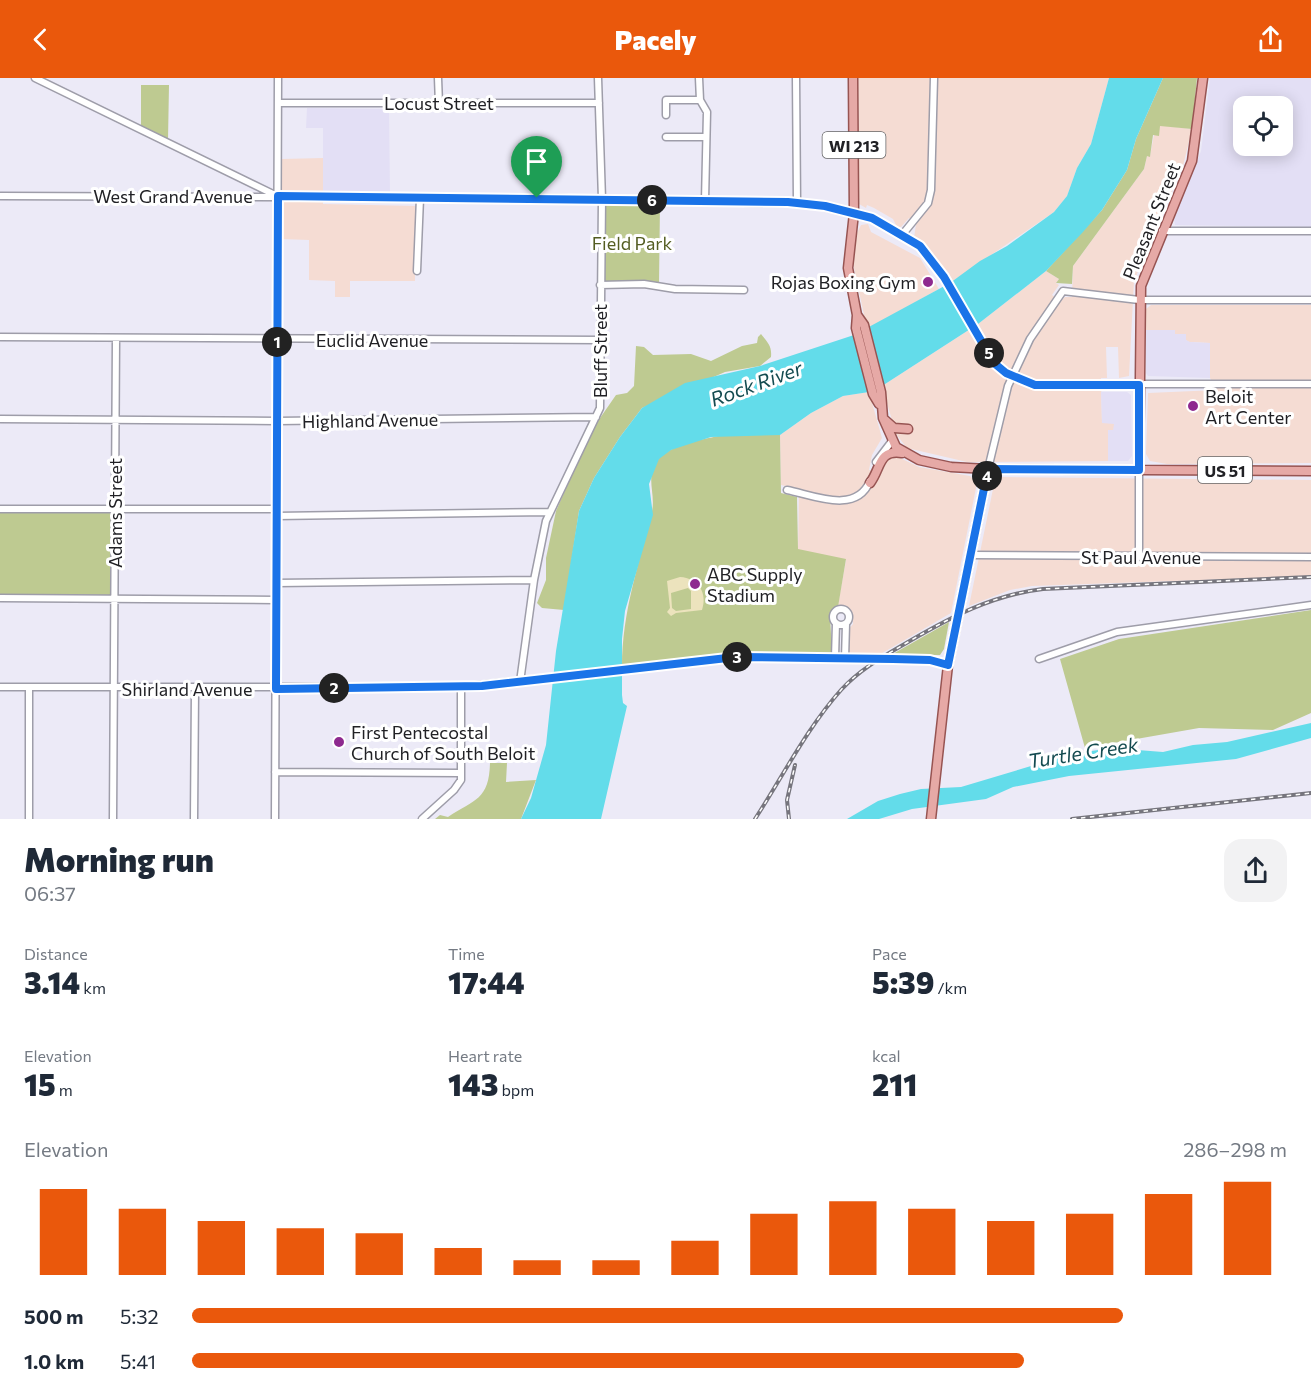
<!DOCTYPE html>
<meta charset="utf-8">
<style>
:root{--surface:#fff;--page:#f2f2f3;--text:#1f2937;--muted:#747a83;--accent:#ea580c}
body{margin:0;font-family:Commissioner,sans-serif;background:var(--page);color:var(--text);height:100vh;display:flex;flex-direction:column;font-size:22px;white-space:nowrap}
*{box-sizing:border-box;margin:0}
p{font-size:20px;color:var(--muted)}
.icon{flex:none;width:33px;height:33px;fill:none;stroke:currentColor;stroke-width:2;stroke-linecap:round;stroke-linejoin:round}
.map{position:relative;height:741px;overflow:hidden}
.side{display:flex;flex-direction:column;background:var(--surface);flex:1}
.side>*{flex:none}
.tools{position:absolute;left:1233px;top:18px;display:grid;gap:12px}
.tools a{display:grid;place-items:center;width:60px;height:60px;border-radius:12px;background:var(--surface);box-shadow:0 3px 15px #0003;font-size:30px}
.pin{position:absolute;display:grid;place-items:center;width:51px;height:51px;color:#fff;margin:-62px -26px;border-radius:50% 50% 50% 0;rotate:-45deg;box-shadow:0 0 6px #0007}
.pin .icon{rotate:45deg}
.km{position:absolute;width:30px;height:30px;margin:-15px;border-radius:50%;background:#222;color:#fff;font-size:16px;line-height:30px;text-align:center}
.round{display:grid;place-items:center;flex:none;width:63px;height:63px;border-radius:18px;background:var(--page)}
.headline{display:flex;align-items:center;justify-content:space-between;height:102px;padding:0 24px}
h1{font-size:33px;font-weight:800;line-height:45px}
.metrics{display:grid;grid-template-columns:repeat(3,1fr);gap:9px;height:102px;padding:6px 24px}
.metrics div{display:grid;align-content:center}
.metrics b{font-size:30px;font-weight:800}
.metrics small{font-size:16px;font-weight:400}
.metrics p{font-size:16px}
.chart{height:168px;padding:12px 24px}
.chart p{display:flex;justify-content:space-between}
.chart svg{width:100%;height:108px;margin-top:6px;stroke:var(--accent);stroke-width:6}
ul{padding:0 24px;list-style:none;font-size:20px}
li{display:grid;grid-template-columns:96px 72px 1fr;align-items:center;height:45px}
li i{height:15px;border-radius:8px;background:var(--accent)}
header{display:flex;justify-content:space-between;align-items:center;height:78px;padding:0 24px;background:var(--accent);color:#fff;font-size:27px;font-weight:800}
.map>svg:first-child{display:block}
.commercial{fill:#f5dcd3}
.education{fill:#e3dff5;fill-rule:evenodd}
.green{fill:#beca91}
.sand{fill:#ece3bd;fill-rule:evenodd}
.water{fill:#63dcea}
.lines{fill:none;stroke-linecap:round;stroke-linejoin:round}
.minor-casing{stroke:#9e9da9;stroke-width:9}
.major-casing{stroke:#975452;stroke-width:11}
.minor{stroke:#fff;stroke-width:6}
.major{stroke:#e6a9a6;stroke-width:8}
.rail-casing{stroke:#76757d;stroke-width:4}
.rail{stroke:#fff;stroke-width:1.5;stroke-dasharray:4.5;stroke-linecap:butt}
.route-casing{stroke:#fff;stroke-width:12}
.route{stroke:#1a73e8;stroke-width:8}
.poi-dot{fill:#8e298f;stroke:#fff;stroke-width:2}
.labels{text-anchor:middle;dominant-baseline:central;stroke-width:6;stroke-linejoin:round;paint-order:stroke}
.shield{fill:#fff;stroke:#646466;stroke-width:1.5}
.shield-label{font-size:16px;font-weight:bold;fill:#212125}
.street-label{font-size:18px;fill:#212125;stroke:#fff}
.park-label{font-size:18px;fill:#545d22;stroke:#fff}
.poi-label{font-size:18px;fill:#212125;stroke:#fff;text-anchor:start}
.water-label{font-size:20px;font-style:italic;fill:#144b50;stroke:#fff}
</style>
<header><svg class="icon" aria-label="back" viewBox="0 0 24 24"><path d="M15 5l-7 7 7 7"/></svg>Pacely<svg class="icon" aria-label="share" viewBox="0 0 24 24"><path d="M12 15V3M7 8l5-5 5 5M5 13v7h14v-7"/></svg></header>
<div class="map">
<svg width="1311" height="741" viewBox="0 0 1311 741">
<rect width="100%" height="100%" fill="#eceaf7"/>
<!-- commercial -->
<path class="commercial" d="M858,0H1109L1091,66L1077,90L1067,118L1054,134L950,205L929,174L914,160L916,146L909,140L901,149H897L893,141L874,130L867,127L866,130L859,126Z
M1160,47L1192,51L1183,88L1134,203L1129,298L1119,300L1118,269H1106L1107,300H1101L1102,345H1114V352H1108V383L967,384L907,370L896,356L882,308L978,246L1046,193L1059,201L1056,205L1059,207L1052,217L1061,223L1065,219H1072L1073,188L1144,91L1147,78H1150L1154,57Z
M323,80V126L416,128L415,203H350V219H335V203L309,202V162L281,161L282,81Z
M868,146L871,154L920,180L939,211L867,251L853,185L857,155L861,147Z
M1151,227H1311V385L1167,386L1150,383L1146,376L1148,315L1217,312L1210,300V265L1189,264L1175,256V252H1146V231Z
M869,314L882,360L872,377L869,392L879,394L884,380L896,378L919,389L970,398L977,405L951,535L879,577L849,575V551L853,546V538L849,531L838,527L846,482L798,472L799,411L781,407L780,357L811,335L843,318Z
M999,399L1311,402V498L1032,508L1010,512L969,528L993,411Z"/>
<!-- education -->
<path class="education" d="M1210,0H1311V149L1175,147L1174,140L1201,73ZM1244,28H1282V68H1244Z
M307,30L389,31L390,117L323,116V50H306Z
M1146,252H1175V256H1186V262L1190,264L1210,265V300L1148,298L1146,295Z
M1101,314H1127L1131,317L1132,378L1128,383H1108V352H1113L1114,346L1102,345Z"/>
<!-- green -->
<path class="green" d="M1163,0H1197L1192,51L1160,48L1159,58L1153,57L1150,79L1147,78L1144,91L1073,188L1072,206L1056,205L1059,201L1046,193L1102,132L1127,92L1136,61Z
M141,7H169L168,62L141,49Z
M604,125L660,126L659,207L648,203H604Z
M761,256C768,265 772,268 771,279L760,288L725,294L642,330L620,359L594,400L579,433L564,532L542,530L537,525L546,502V480L556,433L591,353L616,317L627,315L634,308L636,268L644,269L653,277L691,276L711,283L742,268L757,265L758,259Z
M723,357H780L781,415L797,419L798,471L846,481L838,529L830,538L832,574L827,577H728L622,589C622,533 639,487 652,433C656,415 644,397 659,380C673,366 705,361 723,357Z
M0,434L111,435L110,517L0,516Z
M1311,532V635L1273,652L1199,650L1085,670L1060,581L1119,561Z
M949,544L944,571L940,577H891Z
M490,685H507L506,704L536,702L521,741H435L440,737L448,739C475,721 489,722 490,685Z"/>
<!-- sand -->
<path class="sand" d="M680,499C698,500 708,515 702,532L676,535L671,538L667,534L670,530L667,503ZM688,510L691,513V531L676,533L672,530L671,515Z"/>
<!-- water -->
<path class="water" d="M1109,0H1163L1136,61L1127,92L1102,132L1083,154L1046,193L978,246L882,308L869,314L843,318L811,335L780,357L711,359L671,372L659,381L649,406L653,437L625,533L622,561V617L623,625L627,628L601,741H521L531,720L546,667L556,573L579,433L594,400L620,359L642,330L685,305L760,288L854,257L950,205L980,183L1007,168L1054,134L1067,118L1077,90L1091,66Z
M1311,645V660L1236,681L1069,698L1013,709L986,721L912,731L879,741H847L878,723L900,716L921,711L961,709L1071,676L1112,670L1163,674L1193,667L1227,664Z"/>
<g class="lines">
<!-- minor casing -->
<g class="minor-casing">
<path id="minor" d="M35,0L275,117
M438,0L439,26
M699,0L700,22L707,34L705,123
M796,0L797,124
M279,25H599
M666,37V22H700
M666,59H706
M0,118L548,120L812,126L871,139L920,168L944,199L997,289L1030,306H1311
M1162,153H1311
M902,157L928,125L931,112L934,0
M417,193L420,120
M600,207L644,206L675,211L744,212
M0,259L601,262
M0,341L277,343L596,339
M876,384L892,363
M988,391L1008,308L1030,261L1063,213L1139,222H1311
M1139,392V479
M787,412C813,417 856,437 870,403
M0,431H276
M276,438L550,434
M971,477L1311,479
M276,505L534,502
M0,520L276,522
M833 539a8 8 0 1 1 16 0a8 8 0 1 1-16 0Z
M835,580L836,545
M845,581L846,546
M1039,581L1117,554L1311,527
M520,604L534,502L546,443L600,330L602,121L598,0
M0,609H461L743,579L893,581L930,582L948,587
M275,694L461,695
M29,741V609
M113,741L116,260
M194,741L195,611
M275,741L278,0
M422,741L454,712L461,702V609"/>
</g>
<!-- major casing -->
<g class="major-casing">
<path id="major" d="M853,0L854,135L848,190L857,237L856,250L873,316L879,326
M857,237L864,247L881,314L883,340L896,369L919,382L951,389L988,391L1311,393
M885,342L894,350L908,351
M1139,392L1141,208L1192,83L1203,0
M870,405C881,391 878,371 902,375
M931,741L948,587L988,391"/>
</g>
<!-- minor -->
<use href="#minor" class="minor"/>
<!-- major -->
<use href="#major" class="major"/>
<!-- rail casing -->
<g class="rail-casing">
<path id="rail" d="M755,741C783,698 807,650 841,612C860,591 884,578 908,564C951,539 992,517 1043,511L1311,499
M789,741L787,722L795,687
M1072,741L1311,715"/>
</g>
<!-- rail -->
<use href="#rail" class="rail"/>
</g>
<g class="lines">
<!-- route casing -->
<g class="route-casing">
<path id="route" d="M278,118L788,124L825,128L872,140L920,168L944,199L994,285L1006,295L1035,307H1139V392L988,391L948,587L930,582L893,581L736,579L482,608L276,611Z"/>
</g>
<!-- route -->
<use href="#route" class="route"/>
</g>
<!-- markers -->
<g class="poi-dot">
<circle cx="928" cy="204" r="6"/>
<circle cx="1193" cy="328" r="6"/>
<circle cx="695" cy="506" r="6"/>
<circle cx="339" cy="664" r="6"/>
</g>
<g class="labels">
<!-- shield labels -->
<g class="shield">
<rect x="822.5" y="54" width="63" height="26" rx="4.5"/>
<rect x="1198" y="379" width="54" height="26" rx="4.5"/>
</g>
<g class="shield-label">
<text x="854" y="67">WI 213</text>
<text x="1225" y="392">US 51</text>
</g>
<!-- street labels -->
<g class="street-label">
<text x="439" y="25">Locust Street</text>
<text x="173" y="118">West Grand Avenue</text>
<text transform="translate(1151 143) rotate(-68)">Pleasant Street</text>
<text x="372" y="262">Euclid Avenue</text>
<text transform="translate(600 273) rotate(-90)">Bluff Street</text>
<text transform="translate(370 342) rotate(-1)">Highland Avenue</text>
<text transform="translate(115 435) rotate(-90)">Adams Street</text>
<text x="1141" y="479">St Paul Avenue</text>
<text x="187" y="611">Shirland Avenue</text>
</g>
<!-- park labels -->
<g class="park-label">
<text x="632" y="165">Field Park</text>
</g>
<!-- poi labels -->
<g class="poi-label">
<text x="916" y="204" text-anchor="end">Rojas Boxing Gym</text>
<text x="1205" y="318">Beloit<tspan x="1205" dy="21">Art Center</tspan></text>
<text x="707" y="496">ABC Supply<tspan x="707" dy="21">Stadium</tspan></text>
<text x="351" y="654">First Pentecostal<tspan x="351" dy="21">Church of South Beloit</tspan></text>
</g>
<!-- water labels -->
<g class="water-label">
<text transform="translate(756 305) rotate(-20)">Rock River</text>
<text transform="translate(1083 674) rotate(-9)">Turtle Creek</text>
</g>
</g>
</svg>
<div class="tools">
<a><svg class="icon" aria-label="locate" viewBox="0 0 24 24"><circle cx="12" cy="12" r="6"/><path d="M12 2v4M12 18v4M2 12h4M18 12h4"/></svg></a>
</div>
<div class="pin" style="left:537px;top:120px;background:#1e9e55"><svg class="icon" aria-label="arrive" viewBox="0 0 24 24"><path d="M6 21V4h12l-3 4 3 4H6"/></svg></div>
<b class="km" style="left:277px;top:264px">1</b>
<b class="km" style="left:334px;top:610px">2</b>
<b class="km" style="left:737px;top:579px">3</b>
<b class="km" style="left:987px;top:398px">4</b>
<b class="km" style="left:989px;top:275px">5</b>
<b class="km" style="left:652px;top:122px">6</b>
</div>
<section class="side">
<div class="headline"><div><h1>Morning run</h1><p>06:37</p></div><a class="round"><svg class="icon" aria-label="share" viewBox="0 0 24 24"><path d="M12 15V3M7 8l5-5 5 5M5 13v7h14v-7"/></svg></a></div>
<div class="metrics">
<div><p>Distance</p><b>3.14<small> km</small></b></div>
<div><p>Time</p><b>17:44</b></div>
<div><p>Pace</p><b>5:39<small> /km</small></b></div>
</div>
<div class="metrics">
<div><p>Elevation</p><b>15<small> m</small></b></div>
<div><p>Heart rate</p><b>143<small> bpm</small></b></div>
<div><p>kcal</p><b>211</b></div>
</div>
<div class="chart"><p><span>Elevation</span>286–298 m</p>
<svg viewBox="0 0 160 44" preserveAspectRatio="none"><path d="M5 44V9M15 44V17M25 44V22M35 44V25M45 44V27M55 44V33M65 44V38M75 44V38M85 44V30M95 44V19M105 44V14M115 44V17M125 44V22M135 44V19M145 44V11M155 44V6"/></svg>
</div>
<ul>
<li><b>500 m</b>5:32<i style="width:85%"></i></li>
<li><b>1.0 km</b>5:41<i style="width:76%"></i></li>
</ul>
</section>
